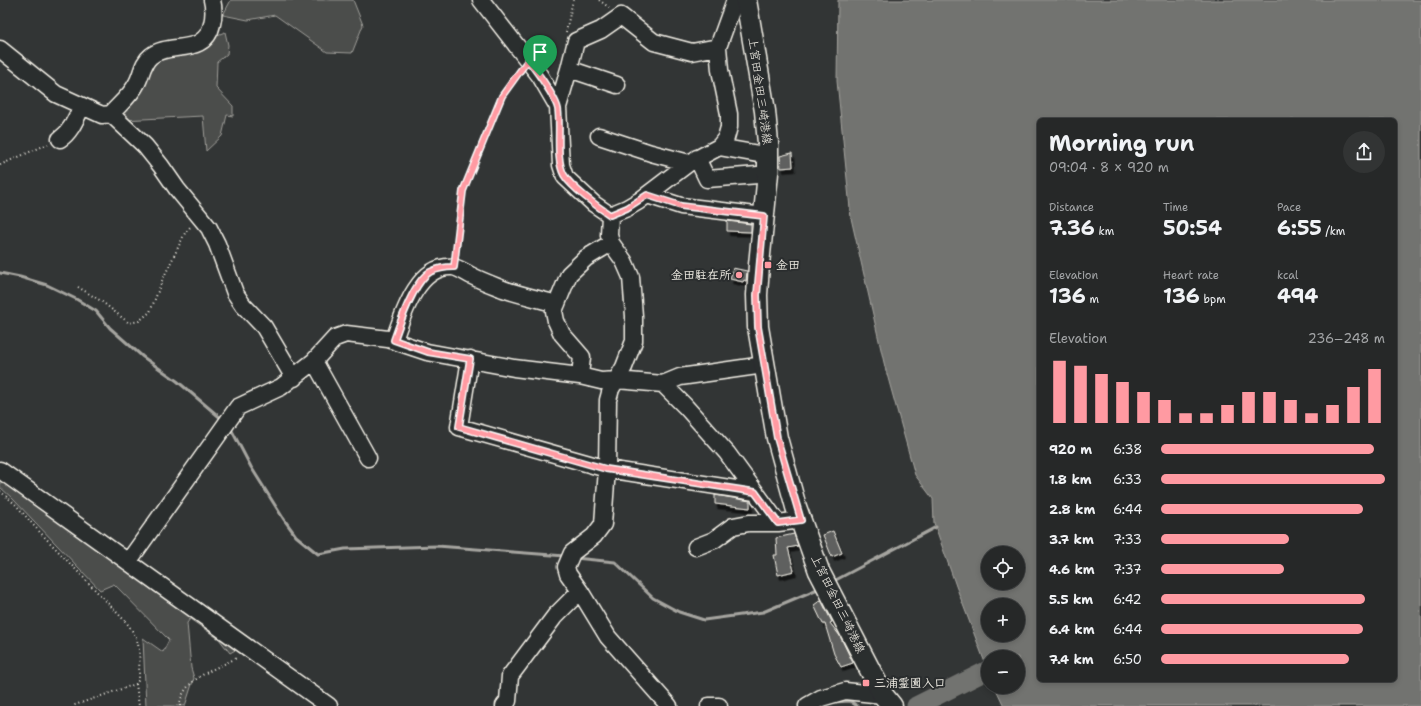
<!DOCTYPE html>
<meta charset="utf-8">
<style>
:root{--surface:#262828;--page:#323434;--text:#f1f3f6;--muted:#a4a6a8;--line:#424445;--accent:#ff9aa2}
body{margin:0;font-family:"Shantell Sans","Klee One",sans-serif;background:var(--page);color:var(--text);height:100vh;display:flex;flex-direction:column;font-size:15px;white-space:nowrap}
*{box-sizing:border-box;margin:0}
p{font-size:13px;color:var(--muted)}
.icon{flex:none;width:22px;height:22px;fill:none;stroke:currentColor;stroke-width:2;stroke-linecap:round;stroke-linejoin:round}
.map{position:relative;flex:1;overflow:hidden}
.panel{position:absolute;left:1037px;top:118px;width:360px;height:564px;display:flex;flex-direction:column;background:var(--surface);border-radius:6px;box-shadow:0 2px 6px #0003,0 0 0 1px var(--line)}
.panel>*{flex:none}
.buttons{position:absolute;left:981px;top:546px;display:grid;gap:8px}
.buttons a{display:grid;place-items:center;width:44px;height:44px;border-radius:50%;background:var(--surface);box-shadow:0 2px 6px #0003,0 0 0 1px var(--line);font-size:20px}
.pin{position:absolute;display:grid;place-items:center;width:34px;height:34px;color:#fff;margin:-41px -17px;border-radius:50% 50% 50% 0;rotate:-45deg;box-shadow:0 0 4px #0007}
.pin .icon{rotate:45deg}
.round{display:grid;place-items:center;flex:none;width:42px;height:42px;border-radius:21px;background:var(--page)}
.headline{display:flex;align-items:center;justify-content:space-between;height:68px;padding:0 12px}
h1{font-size:22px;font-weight:700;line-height:30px}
.figures{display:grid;grid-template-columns:repeat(3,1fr);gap:6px;height:68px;padding:4px 12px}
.figures div{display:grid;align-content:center}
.figures b{font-size:20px;font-weight:700}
.figures small{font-size:11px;font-weight:400}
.figures p{font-size:11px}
.chart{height:112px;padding:8px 12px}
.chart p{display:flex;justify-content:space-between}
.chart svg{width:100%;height:72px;margin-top:4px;stroke:var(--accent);stroke-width:6}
ul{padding:0 12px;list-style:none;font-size:13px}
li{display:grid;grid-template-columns:64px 48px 1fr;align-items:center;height:30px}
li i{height:10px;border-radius:5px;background:var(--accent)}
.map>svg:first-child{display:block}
.green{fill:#4b4d4c;stroke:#a09f9a}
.water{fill:#727370;stroke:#a6a5a0;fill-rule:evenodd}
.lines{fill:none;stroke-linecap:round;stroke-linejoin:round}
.stream{stroke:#a6a5a0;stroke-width:3}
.river{stroke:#727370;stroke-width:19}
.building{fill:#5f605f;stroke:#f4f1e8;filter:url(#shadow)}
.minor-casing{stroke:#f4f1e8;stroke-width:19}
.major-casing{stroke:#f4f1e8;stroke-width:23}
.path{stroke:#f4f1e8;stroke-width:2;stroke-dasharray:1 3;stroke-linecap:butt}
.minor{stroke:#2a2d2e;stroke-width:16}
.major{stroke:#2a2d2e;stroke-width:20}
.route-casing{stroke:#fff;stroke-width:8}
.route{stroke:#ff9aa2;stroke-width:5}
.poi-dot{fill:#ff9aa2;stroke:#2a2d2e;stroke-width:1.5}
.labels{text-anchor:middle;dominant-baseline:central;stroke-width:4;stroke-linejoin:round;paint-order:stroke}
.street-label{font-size:12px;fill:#f4f1e8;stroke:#2a2d2e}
.poi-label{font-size:12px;font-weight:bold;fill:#f4f1e8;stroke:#2a2d2e;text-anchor:start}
</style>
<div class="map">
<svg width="1421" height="706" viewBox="0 0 1421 706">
<defs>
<filter id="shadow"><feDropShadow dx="2.5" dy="4.5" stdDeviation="0" flood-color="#0009"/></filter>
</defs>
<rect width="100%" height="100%" fill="#323535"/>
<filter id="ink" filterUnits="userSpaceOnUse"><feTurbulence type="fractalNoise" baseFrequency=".025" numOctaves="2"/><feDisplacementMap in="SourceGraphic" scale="8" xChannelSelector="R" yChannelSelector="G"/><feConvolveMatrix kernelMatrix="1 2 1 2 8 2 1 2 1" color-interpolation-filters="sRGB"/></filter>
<g filter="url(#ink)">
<!-- green -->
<path class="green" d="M231,0H353L363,25L352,53L327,52L275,15L248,20L223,15Z
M225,32L228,45L227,54L217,62L216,88L233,106V116L227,115L222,136L206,151L203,116L122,120L120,116L139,94L145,85L149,69L154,60Z
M0,476L237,649L230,653L219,639L190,619L187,623L191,668L194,678L185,706H146L143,638L163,652L169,640L114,584L100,590L13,499L0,487Z"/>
<!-- water -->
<path class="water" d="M838,0H1421V706H1004L995,687H1018V657H988V669L987,668L956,586L934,523L933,499L915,475L885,367L851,218L837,81ZM1039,120H1395V680H1039ZM988,553H1018V583H988ZM988,605H1018V635H988Z"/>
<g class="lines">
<!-- stream -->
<path class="stream" d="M0,273L20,277L47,285L76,299L96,311L110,328L143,357L177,381L223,420
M230,427L251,467L283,518L296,536L318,554L345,549L437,546L565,556
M575,558L615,562L653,598L679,612L704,620L763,612L820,588
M832,582L936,527
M834,702L850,701L857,706"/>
<!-- river -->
<path class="river" d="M916,706L988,670"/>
</g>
<!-- building -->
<path class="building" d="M792,153L793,167L781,168L780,156Z
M727,221L751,224V232L727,231Z
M733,268L747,271L746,281L744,280L743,282L730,279Z
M715,495L750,501V508L715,504Z
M833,531L842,553L832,557L823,535Z
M794,534L798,546L788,548L794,571L778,575L774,555H777L776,538Z
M821,600L832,622L830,623L840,636L853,663L841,667L834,654L825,624H823L814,605Z"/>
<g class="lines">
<!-- minor casing -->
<g class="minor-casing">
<path id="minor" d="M481,0L540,76L558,107L561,165L565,177L594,204L610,215
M0,49L56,94L102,115L111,114C120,104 131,95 137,83C142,74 142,63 151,56C169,41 205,57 212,24C214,16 214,8 212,0
M617,85L569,69L576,41L601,30L621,16L654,42L692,52L718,47
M558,107L569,69
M111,114L145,146L161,166L177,189L209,228L217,244L235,293L243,305L264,327L294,378
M599,136L651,153L689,163
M60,139C71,132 76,118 82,106
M719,147L769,156
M697,158L707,179L758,175L768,173
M647,195L681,206L764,216
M610,215L609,235L611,243L624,261L631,277L634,316V341L624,367L611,389L608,400L607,469L603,524L594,536L572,553L566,567L568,574L580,591L608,637L669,706
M610,215L627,208L639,201L689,163L719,147L726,138L729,127V114L720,70L718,47L735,0
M394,340C403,314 418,264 453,267C459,268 466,273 472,276C482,281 493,285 503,289C520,295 539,299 557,304
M470,359L459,427L607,469L755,492
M314,361L368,458
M580,376L582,357L562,334L556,321L554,311L569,274L586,258L611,243
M663,384L685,406L727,453L778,523
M0,470L329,706
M696,547L714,540L733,526L749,523H778L801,520
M128,562L238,407L281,387L314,361L335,338L346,334L388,339L427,352L514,368L580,376L601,381L617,380L663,384L680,377L764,365
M504,706L508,701L510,676L555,616L580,591
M709,706H719
M807,706L821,698L845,691L883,695"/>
</g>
<!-- major casing -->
<g class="major-casing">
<path id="major" d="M746,0L765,111L768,143V173L759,265L757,295L758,327L777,438L796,507L819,571L883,695L892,706"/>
</g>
<!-- path -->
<path class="path" d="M599,0L611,9
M566,32L573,0
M0,165L48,144
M456,254L463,191L502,96L520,70
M78,287L101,301L129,323L139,321L150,312L162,281L185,233L191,226
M0,491L16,505L35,527L126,622C143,643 139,654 139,679L136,684L72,706
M136,684L139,706
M180,706C181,678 219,668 238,657"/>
<!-- minor -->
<use href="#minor" class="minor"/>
<!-- major -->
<use href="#major" class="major"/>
</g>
</g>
<g class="lines" filter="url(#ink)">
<!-- route casing -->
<g class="route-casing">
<path id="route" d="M528,60C536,71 555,95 558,109C561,128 555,159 564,175C571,187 598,207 610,215L627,208L647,195L681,206L764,216L757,295L758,327L777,438L801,520L778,523L755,492L606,469L459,427L470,359L428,352L394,340C400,323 414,281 430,272C438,268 445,267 454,267L463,191L502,96Z"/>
</g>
<!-- route -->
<use href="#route" class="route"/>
</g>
<!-- markers -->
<g class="poi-dot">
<rect x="764" y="261" width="8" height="8" rx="2"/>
<circle cx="739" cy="275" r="4"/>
<rect x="862" y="679" width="8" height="8" rx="2"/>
</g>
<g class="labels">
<!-- street labels -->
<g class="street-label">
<text transform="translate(760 91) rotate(82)">上宮田金田三崎港線</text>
<text transform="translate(838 604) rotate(64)">上宮田金田三崎港線</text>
</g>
<!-- poi labels -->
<g class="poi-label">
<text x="776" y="265">金田</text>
<text x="731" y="275" text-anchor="end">金田駐在所</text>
<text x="874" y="683">三浦霊園入口</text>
</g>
</g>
</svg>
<div class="buttons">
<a><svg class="icon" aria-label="locate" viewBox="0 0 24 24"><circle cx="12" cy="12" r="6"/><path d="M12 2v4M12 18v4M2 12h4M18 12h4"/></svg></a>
<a>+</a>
<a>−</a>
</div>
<div class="pin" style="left:540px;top:76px;background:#1e9e55"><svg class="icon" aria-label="arrive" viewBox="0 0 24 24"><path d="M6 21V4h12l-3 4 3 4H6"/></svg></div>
<section class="panel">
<div class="headline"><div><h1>Morning run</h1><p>09:04 · 8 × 920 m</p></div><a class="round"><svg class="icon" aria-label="share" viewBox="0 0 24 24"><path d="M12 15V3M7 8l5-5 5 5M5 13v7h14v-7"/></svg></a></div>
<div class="figures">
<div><p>Distance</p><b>7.36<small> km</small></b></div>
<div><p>Time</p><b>50:54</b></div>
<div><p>Pace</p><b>6:55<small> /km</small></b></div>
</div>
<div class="figures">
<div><p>Elevation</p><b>136<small> m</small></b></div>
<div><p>Heart rate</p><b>136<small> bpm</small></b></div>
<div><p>kcal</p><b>494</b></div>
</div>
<div class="chart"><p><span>Elevation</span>236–248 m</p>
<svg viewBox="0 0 160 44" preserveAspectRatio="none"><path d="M5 44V6M15 44V9M25 44V14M35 44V19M45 44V25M55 44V30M65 44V38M75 44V38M85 44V33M95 44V25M105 44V25M115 44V30M125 44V38M135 44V33M145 44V22M155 44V11"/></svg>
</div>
<ul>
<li><b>920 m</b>6:38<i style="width:95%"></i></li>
<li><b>1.8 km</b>6:33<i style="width:100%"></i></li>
<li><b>2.8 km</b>6:44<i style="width:90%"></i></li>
<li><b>3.7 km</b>7:33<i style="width:57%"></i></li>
<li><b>4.6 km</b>7:37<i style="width:55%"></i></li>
<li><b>5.5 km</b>6:42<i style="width:91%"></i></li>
<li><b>6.4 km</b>6:44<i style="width:90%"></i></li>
<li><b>7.4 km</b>6:50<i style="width:84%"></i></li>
</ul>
</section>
</div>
